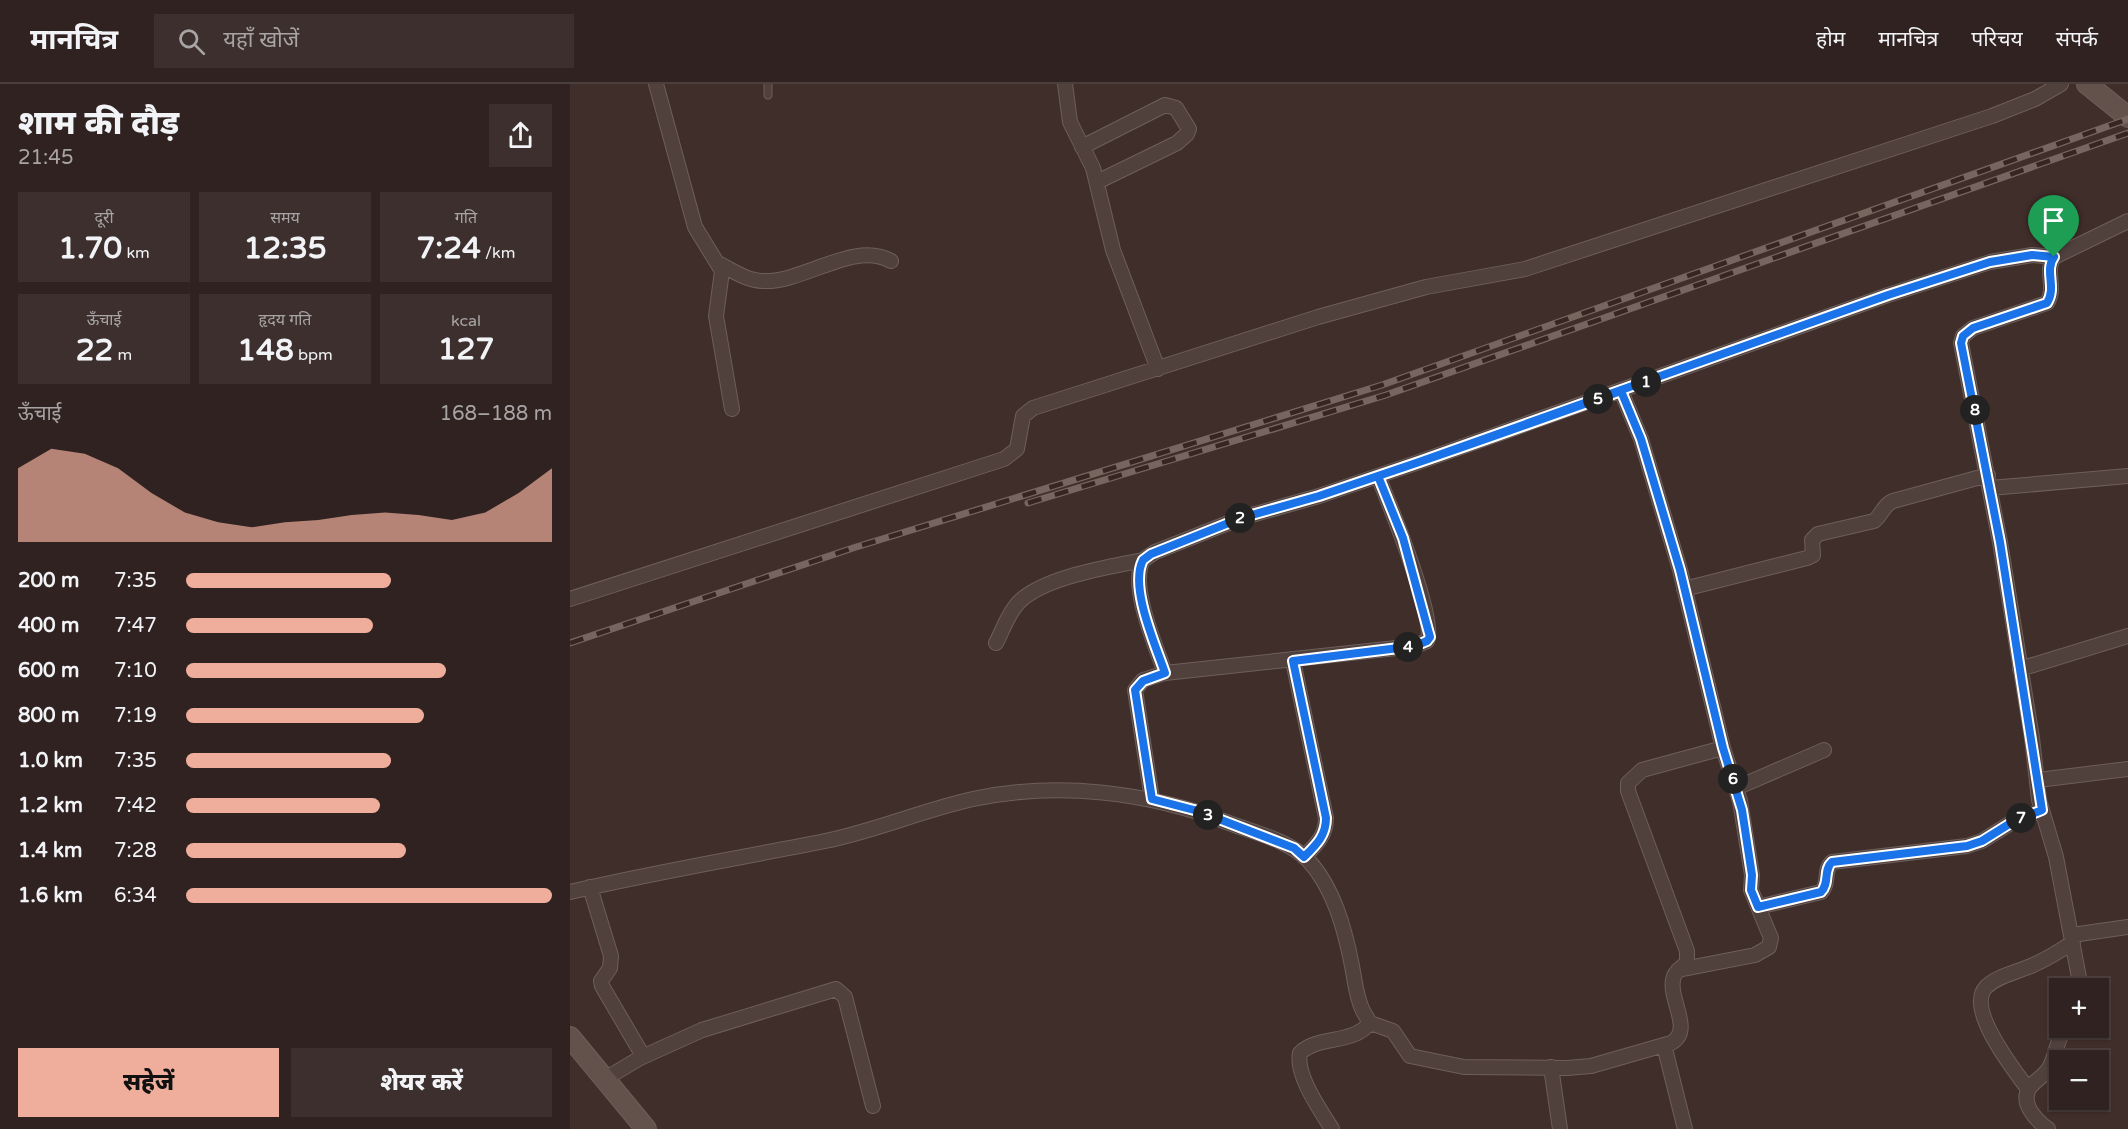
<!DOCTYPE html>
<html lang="hi">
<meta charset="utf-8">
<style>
:root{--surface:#302220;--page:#3c2f2d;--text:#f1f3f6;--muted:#a8a4a5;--line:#4b3f3e;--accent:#eeae9b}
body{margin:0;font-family:"Varela Round","Noto Sans Devanagari",sans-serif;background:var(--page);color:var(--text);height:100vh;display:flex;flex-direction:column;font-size:22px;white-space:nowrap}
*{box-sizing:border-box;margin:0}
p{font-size:20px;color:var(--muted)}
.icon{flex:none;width:33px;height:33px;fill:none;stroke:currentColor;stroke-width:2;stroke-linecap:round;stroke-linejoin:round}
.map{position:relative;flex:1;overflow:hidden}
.drawer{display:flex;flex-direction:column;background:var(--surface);width:570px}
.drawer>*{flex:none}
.buttons{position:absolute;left:1479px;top:894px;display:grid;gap:12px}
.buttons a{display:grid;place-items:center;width:60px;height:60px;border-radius:0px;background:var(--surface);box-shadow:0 2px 4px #0004,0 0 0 2px var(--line);font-size:30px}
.pin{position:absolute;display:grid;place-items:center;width:51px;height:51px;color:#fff;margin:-62px -26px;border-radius:50% 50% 50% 0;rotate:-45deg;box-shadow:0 0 6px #0007}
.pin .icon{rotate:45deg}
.km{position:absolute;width:30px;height:30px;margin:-15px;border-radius:50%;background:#222;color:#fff;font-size:16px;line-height:30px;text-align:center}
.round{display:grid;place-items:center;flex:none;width:63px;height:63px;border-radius:0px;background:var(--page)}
.headline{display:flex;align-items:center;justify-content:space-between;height:102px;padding:0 18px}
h1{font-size:33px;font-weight:800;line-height:45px}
.figures{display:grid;grid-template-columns:repeat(3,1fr);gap:9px;height:102px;padding:6px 18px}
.figures div{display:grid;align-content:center;border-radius:0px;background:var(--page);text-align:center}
.figures b{font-size:30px;font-weight:800}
.figures small{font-size:16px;font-weight:400}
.figures p{font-size:16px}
.chart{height:168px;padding:12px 18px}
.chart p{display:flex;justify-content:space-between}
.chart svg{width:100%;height:108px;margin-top:6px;fill:var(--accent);opacity:.7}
.primary-button{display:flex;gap:12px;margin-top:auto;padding:12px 18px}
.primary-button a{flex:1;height:69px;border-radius:0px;background:var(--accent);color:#111;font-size:24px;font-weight:800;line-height:69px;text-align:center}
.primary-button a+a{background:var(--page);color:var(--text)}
ul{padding:0 18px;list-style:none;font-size:20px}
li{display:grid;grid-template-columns:96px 72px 1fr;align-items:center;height:45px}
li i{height:15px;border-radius:8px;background:var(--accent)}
header{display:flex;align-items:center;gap:36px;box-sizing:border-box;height:84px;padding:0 30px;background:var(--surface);border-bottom:2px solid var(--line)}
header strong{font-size:28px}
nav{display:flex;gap:33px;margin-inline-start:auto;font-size:21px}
.search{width:420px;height:54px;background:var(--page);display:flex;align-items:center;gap:15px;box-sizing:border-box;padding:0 21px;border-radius:0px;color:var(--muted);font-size:22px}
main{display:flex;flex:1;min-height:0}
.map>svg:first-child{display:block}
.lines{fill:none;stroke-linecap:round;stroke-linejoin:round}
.lane-casing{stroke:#6d5f5b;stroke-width:9}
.street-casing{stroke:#6d5f5b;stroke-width:16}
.secondary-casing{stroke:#6d5f5b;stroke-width:22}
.lane{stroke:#50413d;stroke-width:7}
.street{stroke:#50413d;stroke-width:14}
.secondary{stroke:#63514c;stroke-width:20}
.rail-casing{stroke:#776560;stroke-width:7}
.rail{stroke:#362622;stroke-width:4.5;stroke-dasharray:14;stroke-linecap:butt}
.route-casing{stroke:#fff;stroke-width:12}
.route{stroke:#1a73e8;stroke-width:8}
</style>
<header>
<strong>मानचित्र</strong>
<div class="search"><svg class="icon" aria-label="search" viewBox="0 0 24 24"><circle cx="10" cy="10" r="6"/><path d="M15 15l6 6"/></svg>यहाँ खोजें</div>
<nav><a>होम</a><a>मानचित्र</a><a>परिचय</a><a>संपर्क</a></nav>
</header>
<main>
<section class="drawer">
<div class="headline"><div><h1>शाम की दौड़</h1><p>21:45</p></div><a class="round"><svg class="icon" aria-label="share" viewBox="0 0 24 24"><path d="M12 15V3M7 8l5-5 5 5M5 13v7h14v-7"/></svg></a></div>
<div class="figures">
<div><p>दूरी</p><b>1.70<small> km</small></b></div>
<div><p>समय</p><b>12:35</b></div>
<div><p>गति</p><b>7:24<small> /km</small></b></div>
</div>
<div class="figures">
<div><p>ऊँचाई</p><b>22<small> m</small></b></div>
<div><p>हृदय गति</p><b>148<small> bpm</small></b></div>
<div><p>kcal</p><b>127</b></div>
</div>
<div class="chart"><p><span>ऊँचाई</span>168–188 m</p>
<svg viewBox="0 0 160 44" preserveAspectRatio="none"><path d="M0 44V14L10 6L20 8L30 14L40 24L50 32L60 36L70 38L80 36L90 35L100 33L110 32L120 33L130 35L140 32L150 24L160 14V44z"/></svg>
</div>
<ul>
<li><b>200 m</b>7:35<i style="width:56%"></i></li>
<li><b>400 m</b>7:47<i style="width:51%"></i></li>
<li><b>600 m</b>7:10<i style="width:71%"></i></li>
<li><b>800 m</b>7:19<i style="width:65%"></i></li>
<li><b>1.0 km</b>7:35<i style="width:56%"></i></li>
<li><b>1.2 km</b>7:42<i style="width:53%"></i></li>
<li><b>1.4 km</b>7:28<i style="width:60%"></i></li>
<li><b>1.6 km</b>6:34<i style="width:100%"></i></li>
</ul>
<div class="primary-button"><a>सहेजें</a><a>शेयर करें</a></div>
</section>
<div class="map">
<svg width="1558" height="1045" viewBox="0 0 1558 1045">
<rect width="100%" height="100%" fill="#402e2a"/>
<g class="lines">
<!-- lane casing -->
<g class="lane-casing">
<path id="lane" d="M198,0V11"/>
</g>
<!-- street casing -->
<g class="street-casing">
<path id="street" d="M86,0L125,143L152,187L146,232L162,325
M495,0L500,38L523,84L543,166L588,285
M512,63L595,21L606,24L619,45L617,50L607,59L527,98
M150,180C163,187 178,197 193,197C234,199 284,156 321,177
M1051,307L1071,355L1110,486L1153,664L1170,717L1182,791L1181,806L1201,854L1199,863L1185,871L1108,886
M1420,404L1558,392
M1114,505L1237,474L1243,471L1242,456L1248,450L1304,437C1312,431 1313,421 1323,417L1418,391
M0,515L434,375L447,365L453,332L463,324L748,233L856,203L955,185L1422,32L1465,15L1491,0
M426,559C433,546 438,529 449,518C474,493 539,483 573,476
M723,577L756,734C756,752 746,761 734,773
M1450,585L1558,552
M595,589C586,562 559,502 573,476L585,468L671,434L749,412L849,378L1318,211L1420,178L1462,171L1484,173
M1468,696L1558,685
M1166,704L1254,666
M582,715L565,606L573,596L595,589L845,562L857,557C868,538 818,417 808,392
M20,803L41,872L40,884L31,897L32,902L73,972
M0,808C85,788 170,774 255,757C305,747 353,726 403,715C488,697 578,708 659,739C685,749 718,756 738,776C764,804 775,846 782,882C785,897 786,913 793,927L800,939L823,947L840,972L894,983L997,984L1021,982L1101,959C1125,946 1096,913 1104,892C1107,886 1113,883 1117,878V867L1058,707V699L1072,686L1153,664
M1188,823L1251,808C1260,799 1253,786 1262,778L1397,762L1412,757L1444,737L1472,726
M1502,851L1558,843
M1511,904L1486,773L1469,716L1462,654L1430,458L1391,259L1393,252L1403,244L1477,219C1487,203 1474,187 1484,173L1558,137
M1094,961L1115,1045
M981,983L990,1045
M35,995L70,974L132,946L266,905L275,913L303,1022
M1458,1005C1445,987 1395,925 1416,903C1428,891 1449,888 1463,881C1477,875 1490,867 1503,858
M762,1045C751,1027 725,991 730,969C749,951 782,961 800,939
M1478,1045C1466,1036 1448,1018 1461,1002C1467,995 1476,991 1480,982C1487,969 1486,956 1496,944"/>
</g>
<!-- secondary casing -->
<g class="secondary-casing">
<path id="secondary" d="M1517,0L1558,33
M0,953L76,1045"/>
</g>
<!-- lane -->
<use href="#lane" class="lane"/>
<!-- street -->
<use href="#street" class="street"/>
<!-- secondary -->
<use href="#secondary" class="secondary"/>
<!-- rail casing -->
<g class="rail-casing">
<path id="rail" d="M458,419L816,311L1558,49
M0,559L283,464L812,301L1558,35"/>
</g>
<!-- rail -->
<use href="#rail" class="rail"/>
</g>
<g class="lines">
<!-- route casing -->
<g class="route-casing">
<path id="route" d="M1484,173L1462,171L1420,178L1318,211L849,378L749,412L671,434L581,470L573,476C559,503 586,562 595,589L573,597L565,606L582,715L628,727L724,764L734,773C746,761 756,752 756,734L723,577L845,562L857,557L860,553L833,454L808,392C889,365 970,336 1051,307L1071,355L1110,486L1153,664L1172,726L1182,791L1181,806L1188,823L1251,808C1260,799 1253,786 1262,778L1397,762L1412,757L1444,737L1472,726L1430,458L1391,259L1393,252L1403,244L1477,219C1487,203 1474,187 1484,173"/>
</g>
<!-- route -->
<use href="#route" class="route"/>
</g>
</svg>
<div class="buttons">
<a>+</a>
<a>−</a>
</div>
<div class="pin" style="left:1484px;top:173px;background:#1e9e55"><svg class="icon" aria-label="arrive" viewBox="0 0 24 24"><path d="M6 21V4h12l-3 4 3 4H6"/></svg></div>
<b class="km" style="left:1076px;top:298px">1</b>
<b class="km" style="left:670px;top:434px">2</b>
<b class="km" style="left:638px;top:731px">3</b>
<b class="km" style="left:838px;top:563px">4</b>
<b class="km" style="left:1028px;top:315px">5</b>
<b class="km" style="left:1163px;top:695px">6</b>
<b class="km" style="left:1451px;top:734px">7</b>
<b class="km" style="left:1405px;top:326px">8</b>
</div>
</main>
